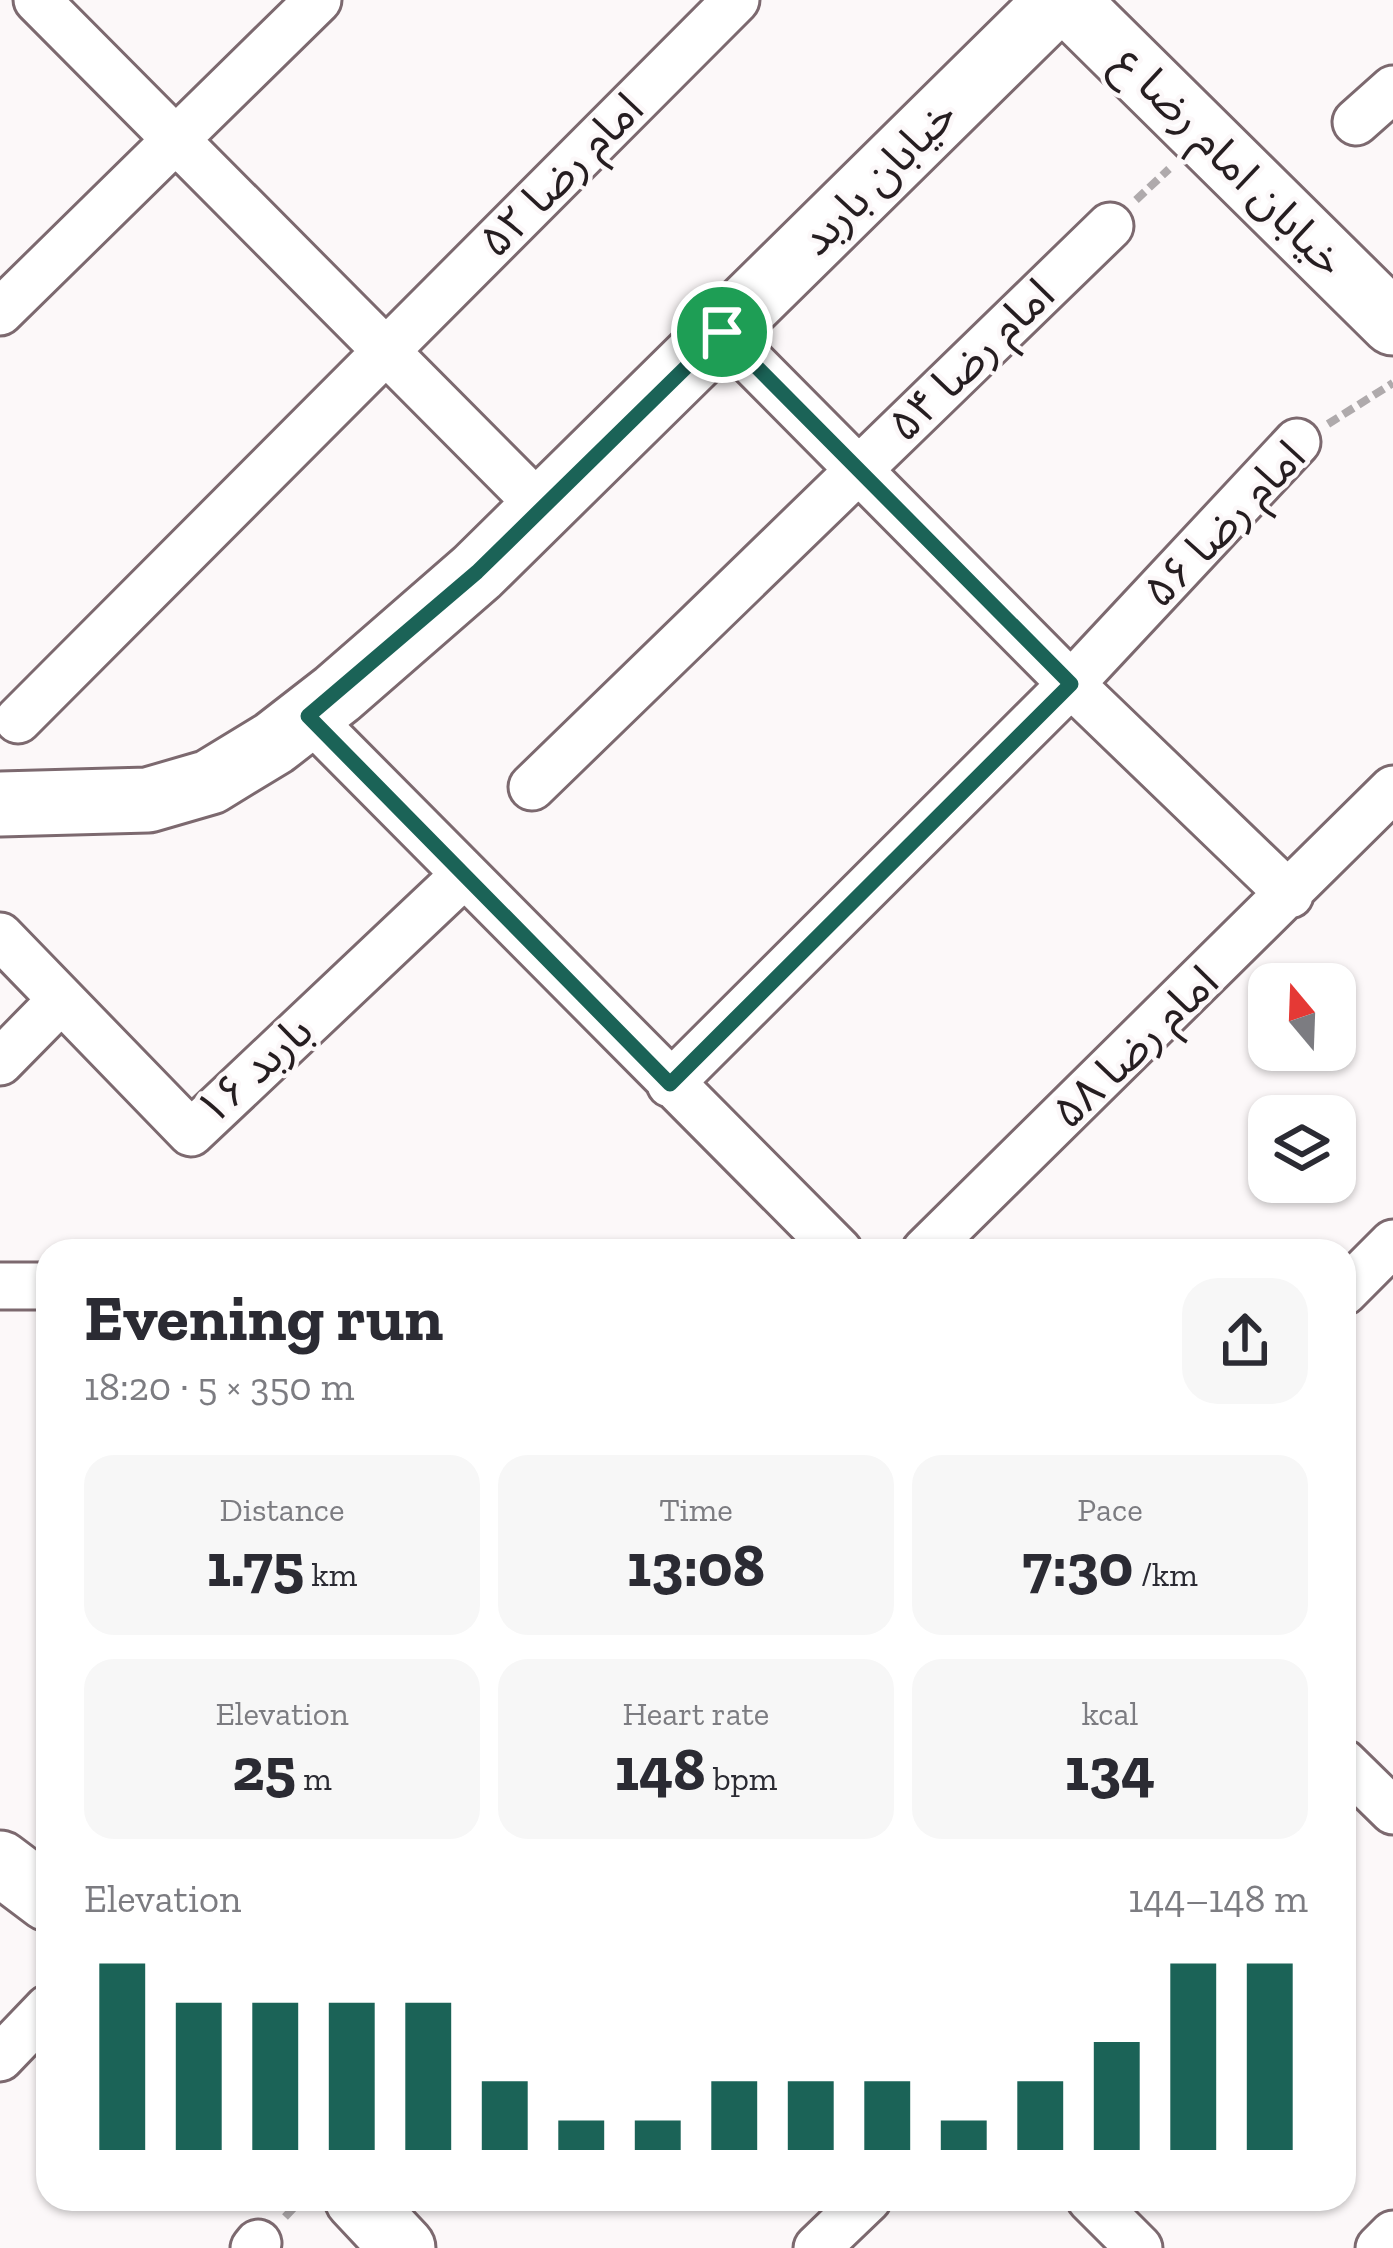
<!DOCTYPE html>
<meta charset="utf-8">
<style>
:root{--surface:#fff;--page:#f7f7f7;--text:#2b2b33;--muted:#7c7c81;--accent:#1b6357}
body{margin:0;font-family:"Zilla Slab","Noto Sans Arabic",serif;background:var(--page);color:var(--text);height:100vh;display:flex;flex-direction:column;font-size:45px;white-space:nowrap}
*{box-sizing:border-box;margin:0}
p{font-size:39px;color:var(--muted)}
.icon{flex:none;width:66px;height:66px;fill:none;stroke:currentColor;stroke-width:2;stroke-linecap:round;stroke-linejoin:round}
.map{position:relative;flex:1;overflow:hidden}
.drawer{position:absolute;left:36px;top:1239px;width:1320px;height:972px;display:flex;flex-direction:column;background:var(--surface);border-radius:36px;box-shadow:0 3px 9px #0004}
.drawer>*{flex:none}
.needle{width:78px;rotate:341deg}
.fabs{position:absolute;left:1248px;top:963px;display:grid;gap:24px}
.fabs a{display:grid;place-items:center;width:108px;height:108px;border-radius:24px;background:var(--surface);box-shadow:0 3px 9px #0004;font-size:60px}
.pin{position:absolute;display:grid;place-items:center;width:102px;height:102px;color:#fff;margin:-51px;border:6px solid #fff;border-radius:50%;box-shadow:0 3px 12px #0007}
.round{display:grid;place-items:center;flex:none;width:126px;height:126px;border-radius:36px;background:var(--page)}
.headline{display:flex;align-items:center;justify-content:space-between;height:204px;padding:0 48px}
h1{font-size:66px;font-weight:800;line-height:90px}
.stats{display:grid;grid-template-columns:repeat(3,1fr);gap:18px;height:204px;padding:12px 48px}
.stats div{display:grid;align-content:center;border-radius:30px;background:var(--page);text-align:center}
.stats b{font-size:60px;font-weight:800}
.stats small{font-size:33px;font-weight:400}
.stats p{font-size:33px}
.chart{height:336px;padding:24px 48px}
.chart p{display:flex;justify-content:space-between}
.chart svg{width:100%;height:216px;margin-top:12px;stroke:var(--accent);stroke-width:6}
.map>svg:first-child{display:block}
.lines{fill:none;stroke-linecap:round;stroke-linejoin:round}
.street-casing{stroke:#7c696f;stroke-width:51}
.secondary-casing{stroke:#7c696f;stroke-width:69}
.path{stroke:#afaaac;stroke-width:8;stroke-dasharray:12 6;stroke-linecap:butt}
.street{stroke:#fff;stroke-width:45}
.secondary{stroke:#fff;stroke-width:63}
.route-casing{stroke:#fff;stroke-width:24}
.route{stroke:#1b6357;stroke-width:15}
.labels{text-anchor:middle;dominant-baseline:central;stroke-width:9;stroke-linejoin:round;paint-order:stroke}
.street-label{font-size:45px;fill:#251d20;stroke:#fcf8f9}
</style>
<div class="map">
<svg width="1393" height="2248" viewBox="0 0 1393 2248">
<rect width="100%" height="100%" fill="#fcf8f9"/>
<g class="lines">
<!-- street casing -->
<g class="street-casing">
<path id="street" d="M37,0L542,508
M1356,122L1393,89
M0,312L318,0
M721,331L1071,684L1290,895
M308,716L839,1251
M18,720L736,0
M532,787L1110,226
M0,936L191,1133L464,875
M0,1062L61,1000
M670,1084L1071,684L1297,442
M925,1251L1393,789
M0,1286H48
M1344,1292L1393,1243
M1344,1763L1393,1811
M0,2058L48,2008
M1090,2199L1139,2248
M254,2248L258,2243
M817,2248L868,2199
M1379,2248L1393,2234"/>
</g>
<!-- secondary casing -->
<g class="secondary-casing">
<path id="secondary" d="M1066,0L1393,323
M0,804L148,800L210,782L274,743L337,694L477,572L1058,0
M0,1863L48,1899
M357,2199L403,2248"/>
</g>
<!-- path -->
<path class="path" d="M1136,200L1169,169
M1328,424L1393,383
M285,2217L302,2199"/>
<!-- street -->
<use href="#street" class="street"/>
<!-- secondary -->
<use href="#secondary" class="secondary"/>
</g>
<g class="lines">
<!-- route casing -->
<g class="route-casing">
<path id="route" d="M722,332L1071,684L670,1084L308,716L477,572Z"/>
</g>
<!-- route -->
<use href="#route" class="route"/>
</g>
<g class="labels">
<!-- street labels -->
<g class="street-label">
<text transform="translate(1230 161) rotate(45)">خیابان امام رضا ع</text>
<text transform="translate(561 175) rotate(-45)">امام رضا ۵۲</text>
<text transform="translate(878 177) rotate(-45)">خیابان باربد</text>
<text transform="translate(971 360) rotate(-44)">امام رضا ۵۴</text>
<text transform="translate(1224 524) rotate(-46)">امام رضا ۵۶</text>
<text transform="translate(1135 1047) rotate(-44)">امام رضا ۵۸</text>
<text transform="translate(254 1070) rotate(-42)">باربد ۱۶</text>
</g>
</g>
</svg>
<div class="fabs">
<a><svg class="needle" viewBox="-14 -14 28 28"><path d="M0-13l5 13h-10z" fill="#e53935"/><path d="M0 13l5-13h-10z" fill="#7c7c81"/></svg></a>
<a><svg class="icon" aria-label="layers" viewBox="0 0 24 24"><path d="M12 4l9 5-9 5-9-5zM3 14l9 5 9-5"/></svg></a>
</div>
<div class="pin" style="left:722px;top:332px;background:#1e9e55"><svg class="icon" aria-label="arrive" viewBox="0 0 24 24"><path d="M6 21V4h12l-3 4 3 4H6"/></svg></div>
<section class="drawer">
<div class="headline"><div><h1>Evening run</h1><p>18:20 · 5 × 350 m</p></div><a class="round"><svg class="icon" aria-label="share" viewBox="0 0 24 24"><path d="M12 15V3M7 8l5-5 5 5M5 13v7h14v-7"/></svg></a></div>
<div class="stats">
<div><p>Distance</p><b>1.75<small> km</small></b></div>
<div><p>Time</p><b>13:08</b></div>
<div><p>Pace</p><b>7:30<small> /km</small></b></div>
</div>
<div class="stats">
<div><p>Elevation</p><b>25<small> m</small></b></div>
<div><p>Heart rate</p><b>148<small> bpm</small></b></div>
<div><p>kcal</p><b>134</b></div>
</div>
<div class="chart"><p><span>Elevation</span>144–148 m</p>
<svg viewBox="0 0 160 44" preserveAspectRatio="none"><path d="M5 44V6M15 44V14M25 44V14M35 44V14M45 44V14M55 44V30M65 44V38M75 44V38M85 44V30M95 44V30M105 44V30M115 44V38M125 44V30M135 44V22M145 44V6M155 44V6"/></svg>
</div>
</section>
</div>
